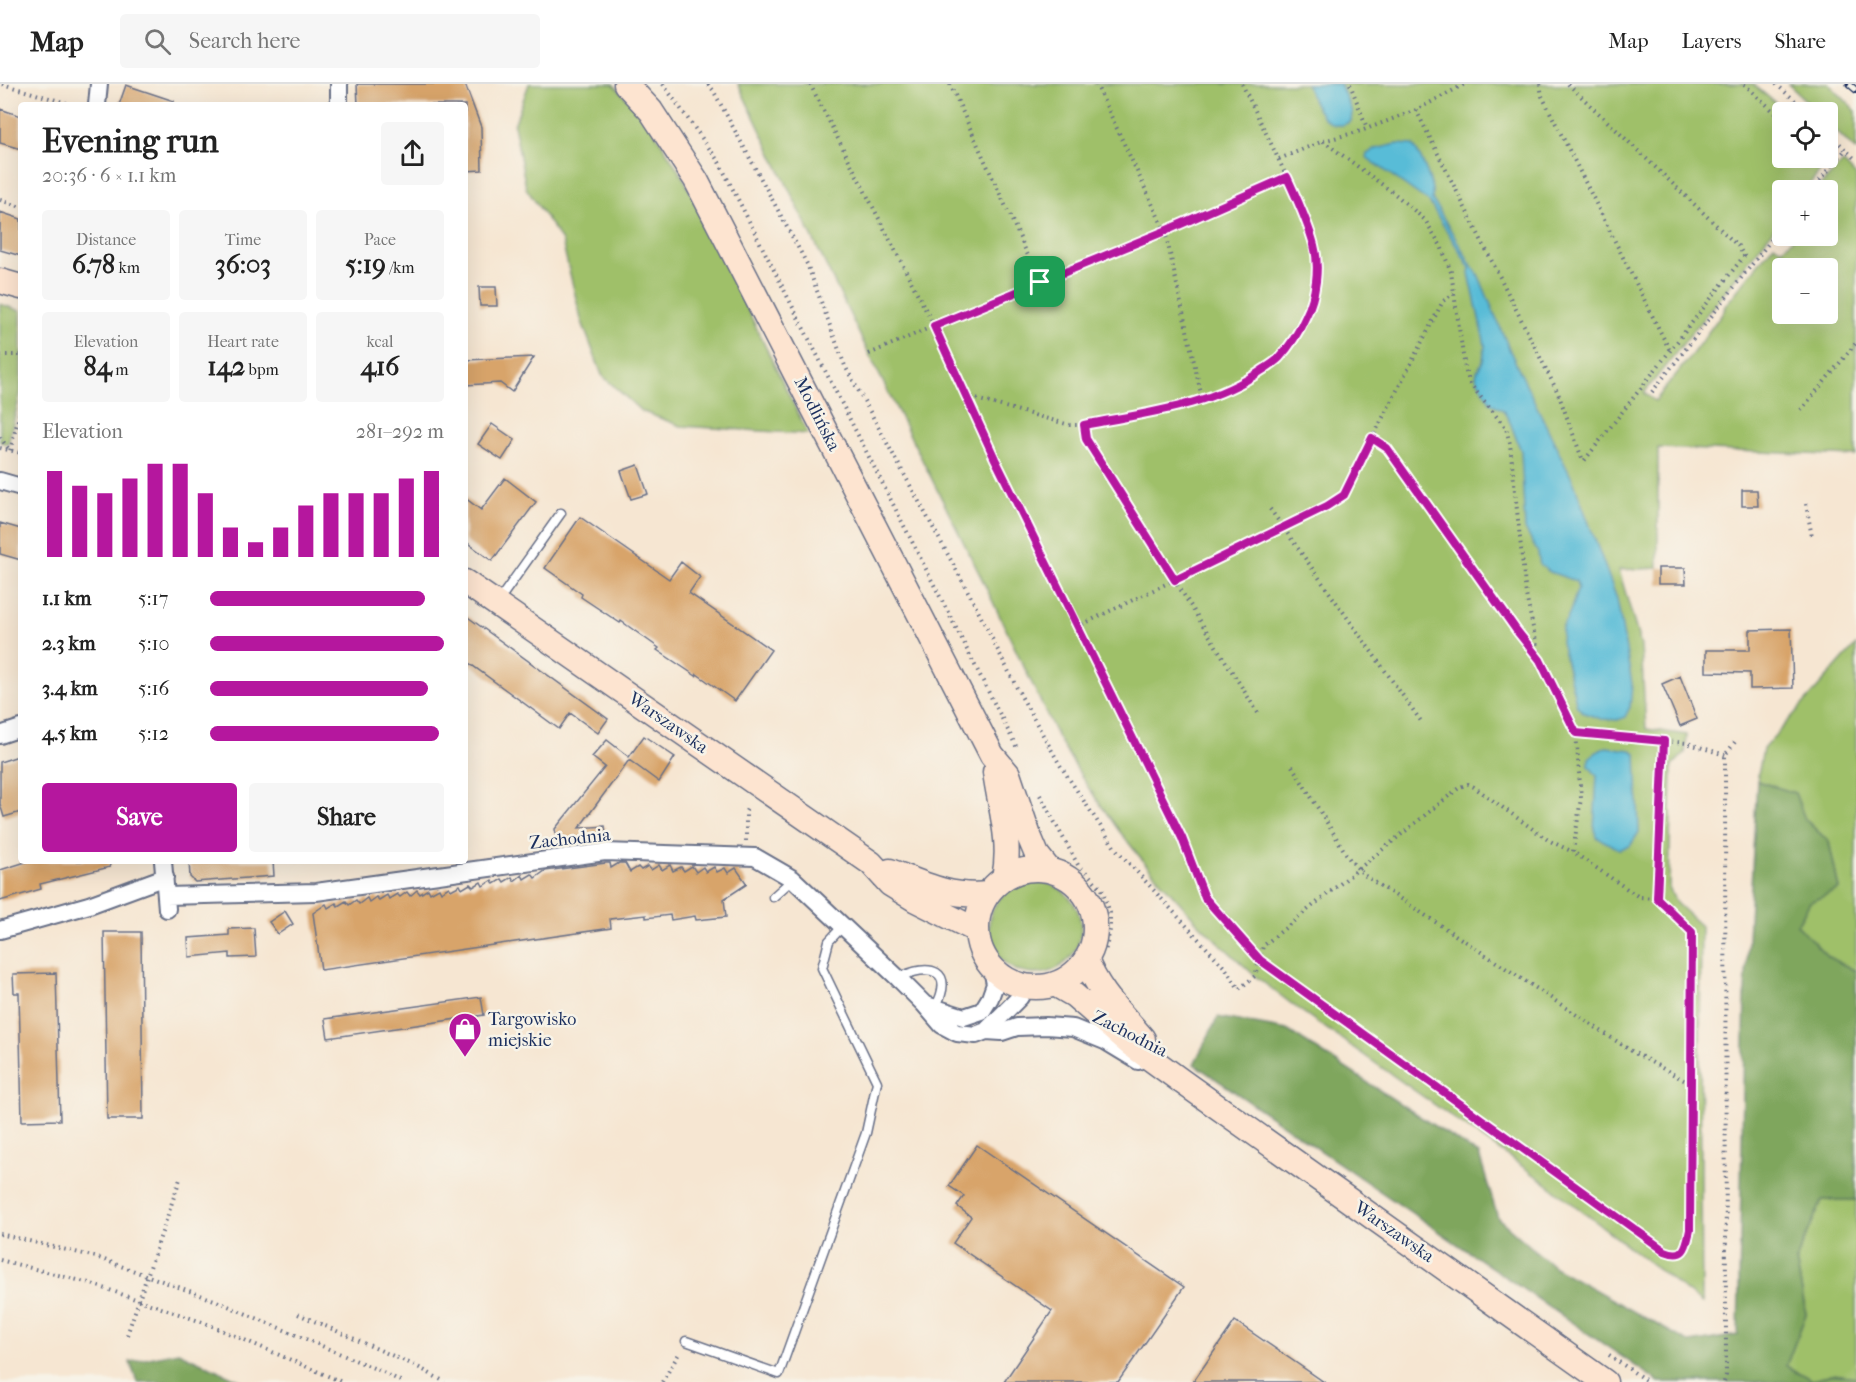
<!DOCTYPE html>
<meta charset="utf-8">
<style>
:root{--surface:#fff;--page:#f6f6f6;--text:#222;--muted:#767676;--line:#e0e0e0;--accent:#b5179e}
body{margin:0;font-family:"IM FELL French Canon",serif;background:var(--page);color:var(--text);height:100vh;display:flex;flex-direction:column;font-size:22px;white-space:nowrap}
*{box-sizing:border-box;margin:0}
p{font-size:20px;color:var(--muted)}
.icon{flex:none;width:33px;height:33px;fill:none;stroke:currentColor;stroke-width:2;stroke-linecap:round;stroke-linejoin:round}
.map{position:relative;flex:1;overflow:hidden}
.details{position:absolute;left:18px;top:18px;width:450px;height:762px;display:flex;flex-direction:column;background:var(--surface);border-radius:6px;box-shadow:0 6px 24px #0002}
.details>*{flex:none}
.tools{position:absolute;left:1772px;top:18px;display:grid;gap:12px}
.tools a{display:grid;place-items:center;width:66px;height:66px;border-radius:6px;background:var(--surface);box-shadow:0 6px 24px #0002;font-size:30px}
.pin{position:absolute;display:grid;place-items:center;width:51px;height:51px;color:#fff;margin:-26px;border-radius:12px;box-shadow:0 3px 9px #0006}
.round{display:grid;place-items:center;flex:none;width:63px;height:63px;border-radius:6px;background:var(--page)}
.overview{display:flex;align-items:center;justify-content:space-between;height:102px;padding:0 24px}
h1{font-size:33px;font-weight:800;line-height:45px}
.metrics{display:grid;grid-template-columns:repeat(3,1fr);gap:9px;height:102px;padding:6px 24px}
.metrics div{display:grid;align-content:center;border-radius:6px;background:var(--page);text-align:center}
.metrics b{font-size:26px;font-weight:800}
.metrics small{font-size:16px;font-weight:400}
.metrics p{font-size:16px}
.chart{height:168px;padding:12px 24px}
.chart p{display:flex;justify-content:space-between}
.chart svg{width:100%;height:108px;margin-top:6px;stroke:var(--accent);stroke-width:6}
.button{display:flex;gap:12px;margin-top:auto;padding:12px 24px}
.button a{flex:1;height:69px;border-radius:6px;background:var(--accent);color:#fff;font-size:24px;font-weight:800;line-height:69px;text-align:center}
.button a+a{background:var(--page);color:var(--text)}
ul{padding:0 24px;list-style:none;font-size:20px}
li{display:grid;grid-template-columns:96px 72px 1fr;align-items:center;height:45px}
li i{height:15px;border-radius:8px;background:var(--accent)}
header{display:flex;align-items:center;gap:36px;box-sizing:border-box;height:84px;padding:0 30px;background:var(--surface);border-bottom:2px solid var(--line)}
header strong{font-size:28px}
nav{display:flex;gap:33px;margin-inline-start:auto;font-size:21px}
.search{width:420px;height:54px;background:var(--page);display:flex;align-items:center;gap:15px;box-sizing:border-box;padding:0 21px;border-radius:6px;color:var(--muted);font-size:22px}
.map>svg:first-child{display:block}
.green{fill:#9fc069;stroke:#5d7864;stroke-width:1.5;fill-rule:evenodd}
.forest{fill:#7fa65d;stroke:#4d6a5e;stroke-width:1.5}
.water{fill:#59bcd7;stroke:#3a769a;stroke-width:1.5}
.building{fill:#d8a46a}
.lines{fill:none;stroke-linecap:round;stroke-linejoin:round}
.lane-casing{stroke:#686f87;stroke-width:11}
.street-casing{stroke:#686f87;stroke-width:20}
.secondary-casing{stroke:#686f87;stroke-width:27}
.path{stroke:#686f87;stroke-width:4;stroke-dasharray:1.5 4.5;stroke-linecap:butt}
.lane{stroke:#fff;stroke-width:8}
.street{stroke:#fff;stroke-width:16}
.secondary{stroke:#fde4d0;stroke-width:24}
.rail-casing{stroke:#1b2f5e;stroke-width:7}
.rail{stroke:#f7f3e8;stroke-width:4.5;stroke-dasharray:14;stroke-linecap:butt}
.route-casing{stroke:#fff;stroke-width:12}
.route{stroke:#b5179e;stroke-width:8}
.labels{text-anchor:middle;dominant-baseline:central;stroke-width:5;stroke-linejoin:round;paint-order:stroke}
.street-label{font-size:18px;fill:#1b2f5e;stroke:#f7f3e8}
.poi-label{font-size:18px;fill:#1b2f5e;stroke:#f7f3e8;text-anchor:start}
</style>
<header>
<strong>Map</strong>
<div class="search"><svg class="icon" aria-label="search" viewBox="0 0 24 24"><circle cx="10" cy="10" r="6"/><path d="M15 15l6 6"/></svg>Search here</div>
<nav><a>Map</a><a>Layers</a><a>Share</a></nav>
</header>
<div class="map">
<svg width="1856" height="1298" viewBox="0 0 1856 1298">
<rect width="100%" height="100%" fill="#f7f3e8"/>
<filter id="ink" filterUnits="userSpaceOnUse"><feTurbulence type="fractalNoise" baseFrequency=".0167" numOctaves="2"/><feDisplacementMap in="SourceGraphic" scale="12" xChannelSelector="R" yChannelSelector="G"/><feConvolveMatrix kernelMatrix="1 2 1 2 8 2 1 2 1" color-interpolation-filters="sRGB"/></filter>
<filter id="wash" filterUnits="userSpaceOnUse"><feTurbulence type="fractalNoise" baseFrequency=".008" numOctaves="4" result="noise"/><feDisplacementMap in="SourceGraphic" scale="24" xChannelSelector="R" yChannelSelector="G"/><feGaussianBlur stdDeviation="1.35" result="paint"/><feColorMatrix in="noise" values="0 0 0 0 0 0 0 0 0 0 0 0 0 0 0 0 0 1.4 0 .05"/><feComposite in="paint" operator="in"/></filter>
<g filter="url(#wash)">
<rect width="100%" height="100%" fill="#f6e6d2"/>
<!-- green -->
<path class="green" d="M529,0H613L646,34L684,95L808,350L681,342L641,327L602,291L581,235L562,157L526,104L514,41Z
M738,0H1753L1786,28H1782V74H1827V63L1834,70L1805,106H1782V135L1644,309L1655,317L1690,273L1725,225L1724,223L1774,160L1782,166L1795,152H1827V106H1816L1817,105L1843,78L1856,92V372L1658,364V484L1619,486L1641,562L1646,645L1687,651L1685,669L1672,682L1669,804L1677,820L1701,842L1700,955L1702,1219L1543,1097L1297,924L1255,892L1198,839L1149,784L1120,748L1088,703L1058,654L981,493L869,270ZM1782,184H1827V230H1782Z
M1788,0H1829L1856,27V67L1827,38V28H1818Z
M0,220L21,227V307L8,360L0,358Z
M1856,561V887L1828,873L1797,841L1810,818L1839,805L1829,758L1804,735L1795,709L1757,697L1763,665Z
M989 844a46 46 0 1 1 92 0a46 46 0 1 1-92 0Z
M1822,1116H1856V1293L1832,1290L1812,1296L1786,1282L1806,1230L1796,1176Z"/>
<!-- forest -->
<path class="forest" d="M1757,697L1795,709L1805,735L1829,758L1839,805L1810,818L1797,841L1828,873L1856,887V1116H1822L1796,1176L1806,1230L1786,1282L1812,1296L1832,1290L1856,1293V1298H1659L1194,980L1218,933L1287,946L1479,1071L1498,1134L1554,1183L1690,1259L1738,1251L1745,907Z
M178,1268L243,1298H137L130,1278Z"/>
<!-- water -->
<path class="water" d="M1306,0H1340L1352,28L1351,37C1348,38 1346,41 1342,41C1323,45 1311,14 1306,0Z
M1397,60L1413,61C1421,73 1435,101 1432,115L1472,182L1478,190L1510,267L1574,399L1617,515L1632,600L1630,623L1625,633L1618,636L1601,635L1584,629L1577,622L1561,558L1562,544L1569,531L1578,504L1576,497L1550,488L1540,481L1538,469L1525,445L1521,367L1510,338L1503,326L1490,318L1476,293L1477,287L1483,277L1485,261L1469,189L1470,184L1429,118L1366,73L1367,70L1376,65Z
M1606,663L1631,666L1636,669L1639,748L1630,762L1619,765L1598,754L1594,746L1597,692L1589,682V674L1595,669Z"/>
<g id="blocks">
<!-- building -->
<path class="building" d="M357,0H465L481,43L482,86L465,87V21H358Z
M126,1L174,17V21H119Z
M0,25L21,32V65L0,59Z
M0,128L21,135V172L0,166Z
M479,203H496L497,222H480Z
M534,273L512,308L500,299L465,301V276Z
M492,340L515,356L502,376L478,360Z
M638,381L648,410L631,415L621,387Z
M505,394L536,418L492,477L465,457V414L481,426Z
M1742,406H1757L1758,422H1742Z
M580,433L669,495L681,478L700,493L689,509L771,566L735,617L697,590L696,592L657,566L659,564L621,537L620,539L581,513L582,510L545,484Z
M0,439L21,445V476L0,470Z
M1658,484H1685L1686,500H1658Z
M465,531L608,635L598,649L570,629L559,645L465,576Z
M1791,545L1793,604L1750,605V589L1706,588V566H1750V546Z
M1680,592L1697,635L1680,642L1662,600Z
M644,652L675,673L659,698L629,676L579,744L605,742L607,758L558,764L555,745L605,683L592,673L607,656L629,673Z
M21,671V728L4,733L0,720V678Z
M29,777H109L110,783L40,800L41,805L0,817V786Z
M189,777H273L274,792L195,798L190,793Z
M606,779H610L611,784L619,779H625L630,788L638,783L641,786L648,782L651,786L659,781L662,786L670,781L673,787L681,783L684,787L692,782L696,788L703,783L706,788L714,783L717,788L725,784L728,789L736,784L747,800L724,815L726,833L696,836L695,832L671,836L670,831L646,834V831L610,835L611,844L321,886L313,829L326,820L328,824L336,819L338,822L346,817L349,821L356,816L359,820L367,814L369,818L376,813L379,816L387,811L389,815L397,810L400,813L407,808L410,812L417,806L420,810L428,805L430,809L439,804L441,808L449,803L451,806L460,801L462,805L470,800L473,803L481,798L483,802L492,796L494,800L502,795L504,798L512,793L514,797L522,791L524,795L532,790L535,794L545,787Z
M285,827L293,840L278,850L269,838Z
M254,844L256,873L230,874V869L189,873L188,854L229,851V845Z
M104,848H141L143,1035H107Z
M56,889L60,1036L22,1037L19,909H14L13,890Z
M481,913L484,931L328,954L325,935Z
M977,1061L1184,1203L1118,1298H1004L1052,1227L953,1159L971,1133L957,1122L964,1112L949,1102Z
M1235,1237L1324,1298H1193Z"/>
</g>
</g>
<g filter="url(#ink)">
<use href="#blocks" fill-opacity="0" stroke="#686f87" stroke-width="1.5"/>
<g class="lines">
<!-- lane casing -->
<g class="lane-casing">
<path id="lane" d="M497,519L561,429
M773,813L793,795
M898,894C930,878 956,886 935,924
M686,1257L779,1290L866,1049L877,998L822,884L829,857L843,842"/>
</g>
<!-- street casing -->
<g class="street-casing">
<path id="street" d="M339,0V21
M97,21L99,0
M0,397L21,403
M0,651L21,644
M163,777L167,825
M166,812L316,808L605,768L755,773L793,795L898,894L924,920L942,941L957,949L976,951L986,947L1020,913L1025,903
M0,846L89,821L165,793
M926,921L964,933L982,927L990,914L995,900L992,885
M986,947L1002,948L1017,943L1046,942L1073,944L1105,957L1138,977"/>
</g>
<!-- secondary casing -->
<g class="secondary-casing">
<path id="secondary" d="M626,0L651,27L696,96L992,671L1008,690L1029,752L1037,771L1049,786
M0,197L21,203
M465,498L871,779L890,800L916,816L976,846
M995,688C1000,724 1012,758 1004,794
M977 844a59 59 0 1 1 118 0a59 59 0 1 1-118 0Z
M890,787C923,800 951,814 987,810
M1086,875C1097,907 1122,930 1143,955
M1055,900L1074,911L1129,959L1184,999L1605,1298"/>
</g>
<!-- path -->
<path class="path" d="M2,0L73,21
M663,0L719,78L1017,664
M708,0L713,6L807,180L845,282L971,513L1021,612L1060,681L1115,764L1226,885L1239,905L1255,892L1263,862L1460,703L1468,700L1474,703L1548,756L1573,768
M810,0L934,242L995,375L1182,754L1205,814L1260,876L1664,1167C1685,1175 1686,1163 1690,1146L1692,848L1657,814L1664,657
M950,0L1040,198
M1096,0L1165,147L1202,314
M1350,0L1367,44
M1540,0L1542,12L1670,267
M1568,0L1738,162L1744,172L1584,377
M1744,0L1782,35
M1776,0L1808,28
M1416,26L1558,309L1583,377
M1827,47L1856,76
M1323,57L1395,110L1425,136L1441,162L1451,188L1465,285L1470,300L1506,344L1510,360L1526,511L1540,576L1576,649L1581,714L1573,768L1639,813L1657,814
M1279,75L1323,57L1361,47L1416,26L1465,0
M1812,106L1846,65
M0,116L21,123
M869,270L934,242L1165,147L1287,93
M0,271H21
M1652,308L1782,142
M965,312L1070,341H1084C1143,329 1209,323 1260,287C1266,283 1273,279 1279,274C1291,262 1298,248 1306,233C1315,212 1320,184 1315,162C1310,143 1301,124 1293,107C1277,71 1259,35 1242,0
M1801,326L1856,259
M1084,341L1086,355L1258,629
M0,353L10,367L21,324
M1372,354L1387,364L1517,547L1538,573
M0,364L21,369
M1806,420L1812,453
M1270,425L1423,640
M1077,543L1327,422L1343,411L1443,217L1454,209
M1576,649L1687,659L1725,671
M1292,682L1350,776L1364,791L1633,968L1691,1000
M1040,711L1078,781L1088,790L1102,805L1110,829V846L1105,868
M746,757V727L748,723
M0,1150L96,1173L214,1216L383,1288L402,1298
M0,1176L89,1199L205,1239L342,1298
M298,1230L416,1282L445,1298
M127,1251L180,1095
M1609,1271L1648,1298
M662,1298L680,1268
M1724,1298L1726,1291L1725,671L1735,658"/>
<!-- lane -->
<use href="#lane" class="lane"/>
<!-- street -->
<use href="#street" class="street"/>
<!-- secondary -->
<use href="#secondary" class="secondary"/>
<!-- rail casing -->
<g class="rail-casing">
<path id="rail" d="M1849,0L1856,6"/>
</g>
<!-- rail -->
<use href="#rail" class="rail"/>
</g>
</g>
<g class="lines" filter="url(#ink)">
<!-- route casing -->
<g class="route-casing">
<path id="route" d="M1287,93C1297,115 1308,138 1314,161C1320,183 1316,212 1306,232C1299,248 1291,261 1279,274C1274,279 1267,283 1261,287C1209,323 1144,329 1084,341L1086,355L1175,496L1327,422L1344,411L1372,354L1387,364L1517,547L1540,576L1576,649L1664,657L1657,814L1692,848L1690,1146C1686,1163 1685,1175 1665,1167L1260,876L1205,814L1182,754L995,375L934,242L1165,147Z"/>
</g>
<!-- route -->
<use href="#route" class="route"/>
</g>
<!-- icons -->
<defs>
<g id="shop-pin" transform="scale(1.725)"><path d="M0 17L-7.5 6A9.5 9.5 0 1 1 7.5 6Z" fill="#b5179e" stroke="#f7f3e8"/><path d="M-5-2.5h2.3a2.7 3.5 0 0 1 5.4 0H5L5.5 6h-11ZM-1.5-2.5h3a1.5 2.3 0 0 0-3 0Z" fill="#fff"/></g>
</defs>
<g fill-rule="evenodd">
<use href="#shop-pin" x="465" y="945"/>
</g>
<g class="labels">
<!-- street labels -->
<g class="street-label">
<text transform="translate(817 330) rotate(63)">Modlińska</text>
<text transform="translate(668 639) rotate(35)">Warszawska</text>
<text transform="translate(570 755) rotate(-6)">Zachodnia</text>
<text transform="translate(1130 950) rotate(27)">Zachodnia</text>
<text transform="translate(1394 1148) rotate(35)">Warszawska</text>
</g>
<!-- poi labels -->
<g class="poi-label">
<text x="488" y="935">Targowisko<tspan x="488" dy="21">miejskie</tspan></text>
</g>
</g>
</svg>
<div class="tools">
<a><svg class="icon" aria-label="locate" viewBox="0 0 24 24"><circle cx="12" cy="12" r="6"/><path d="M12 2v4M12 18v4M2 12h4M18 12h4"/></svg></a>
<a>+</a>
<a>−</a>
</div>
<div class="pin" style="left:1040px;top:198px;background:#1e9e55"><svg class="icon" aria-label="arrive" viewBox="0 0 24 24"><path d="M6 21V4h12l-3 4 3 4H6"/></svg></div>
<section class="details">
<div class="overview"><div><h1>Evening run</h1><p>20:36 · 6 × 1.1 km</p></div><a class="round"><svg class="icon" aria-label="share" viewBox="0 0 24 24"><path d="M12 15V3M7 8l5-5 5 5M5 13v7h14v-7"/></svg></a></div>
<div class="metrics">
<div><p>Distance</p><b>6.78<small> km</small></b></div>
<div><p>Time</p><b>36:03</b></div>
<div><p>Pace</p><b>5:19<small> /km</small></b></div>
</div>
<div class="metrics">
<div><p>Elevation</p><b>84<small> m</small></b></div>
<div><p>Heart rate</p><b>142<small> bpm</small></b></div>
<div><p>kcal</p><b>416</b></div>
</div>
<div class="chart"><p><span>Elevation</span>281–292 m</p>
<svg viewBox="0 0 160 44" preserveAspectRatio="none"><path d="M5 44V9M15 44V15M25 44V18M35 44V12M45 44V6M55 44V6M65 44V18M75 44V32M85 44V38M95 44V32M105 44V23M115 44V18M125 44V18M135 44V18M145 44V12M155 44V9"/></svg>
</div>
<ul>
<li><b>1.1 km</b>5:17<i style="width:92%"></i></li>
<li><b>2.3 km</b>5:10<i style="width:100%"></i></li>
<li><b>3.4 km</b>5:16<i style="width:93%"></i></li>
<li><b>4.5 km</b>5:12<i style="width:98%"></i></li>
</ul>
<div class="button"><a>Save</a><a>Share</a></div>
</section>
</div>
